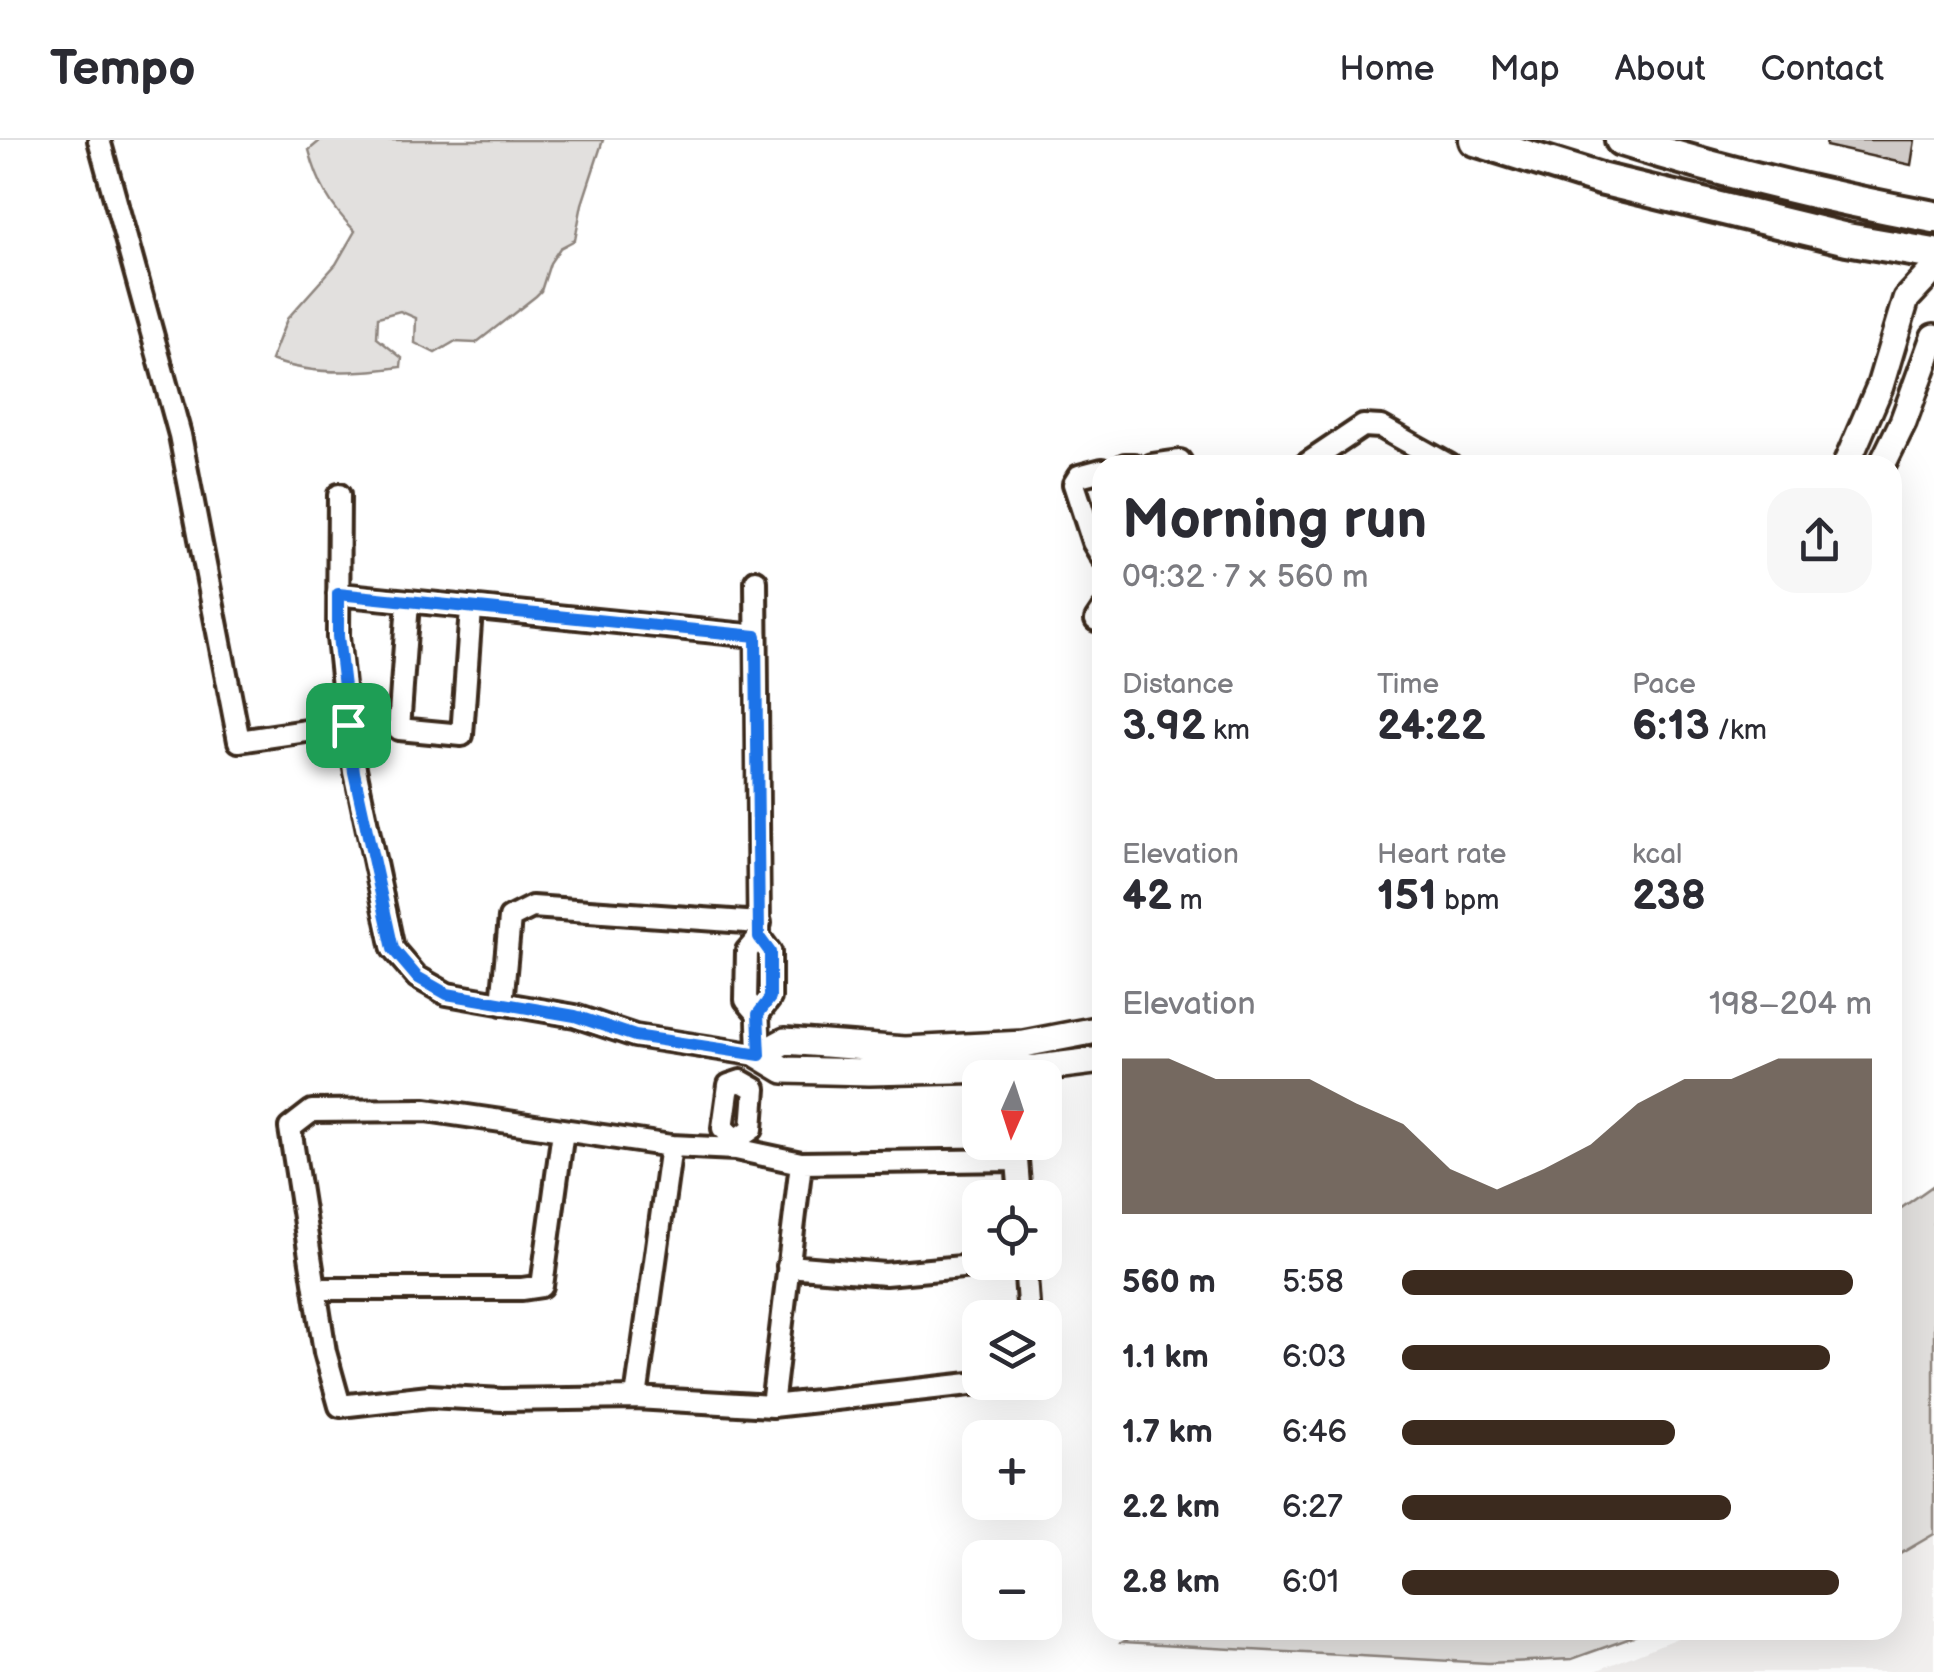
<!DOCTYPE html>
<meta charset="utf-8">
<style>
:root{--surface:#fff;--page:#f7f7f7;--text:#2b2b33;--muted:#7c7c81;--line:#e1e1e2;--accent:#3b2a1e}
body{margin:0;font-family:"Balsamiq Sans",sans-serif;background:var(--page);color:var(--text);height:100vh;display:flex;flex-direction:column;font-size:38px;white-space:nowrap}
*{box-sizing:border-box;margin:0}
p{font-size:32px;color:var(--muted)}
.icon{flex:none;width:55px;height:55px;fill:none;stroke:currentColor;stroke-width:2;stroke-linecap:round;stroke-linejoin:round}
.map{position:relative;flex:1;overflow:hidden}
.details{position:absolute;left:1092px;top:315px;width:810px;height:1185px;display:flex;flex-direction:column;background:var(--surface);border-radius:30px;box-shadow:0 10px 40px #0002}
.details>*{flex:none}
.needle{width:65px;rotate:183deg}
.fabs{position:absolute;left:962px;top:920px;display:grid;gap:20px}
.fabs a{display:grid;place-items:center;width:100px;height:100px;border-radius:20px;background:var(--surface);box-shadow:0 10px 40px #0002;font-size:50px}
.pin{position:absolute;display:grid;place-items:center;width:85px;height:85px;color:#fff;margin:-42px;border-radius:20px;box-shadow:0 5px 15px #0006}
.round{display:grid;place-items:center;flex:none;width:105px;height:105px;border-radius:30px;background:var(--page)}
.overview{display:flex;align-items:center;justify-content:space-between;height:170px;padding:0 30px}
h1{font-size:55px;font-weight:800;line-height:75px}
.metrics{display:grid;grid-template-columns:repeat(3,1fr);gap:15px;height:170px;padding:10px 30px}
.metrics div{display:grid;align-content:center}
.metrics b{font-size:42px;font-weight:800}
.metrics small{font-size:28px;font-weight:400}
.metrics p{font-size:28px}
.chart{height:280px;padding:20px 30px}
.chart p{display:flex;justify-content:space-between}
.chart svg{width:100%;height:180px;margin-top:10px;fill:var(--accent);opacity:.7}
ul{padding:0 30px;list-style:none;font-size:32px}
li{display:grid;grid-template-columns:160px 120px 1fr;align-items:center;height:75px}
li i{height:25px;border-radius:12px;background:var(--accent)}
header{display:flex;align-items:center;gap:60px;box-sizing:border-box;height:140px;padding:0 50px;background:var(--surface);border-bottom:2px solid var(--line)}
header strong{font-size:48px}
nav{display:flex;gap:55px;margin-inline-start:auto;font-size:35px}
.map>svg:first-child{display:block}
.built{fill:#f1efee}
.green{fill:#e2e0de;stroke:#8e857e;stroke-width:2.5}
.building{fill:#cfcac7;stroke:#3b2a1e;stroke-width:2.5}
.lines{fill:none;stroke-linecap:round;stroke-linejoin:round}
.minor-casing{stroke:#3b2a1e;stroke-width:28}
.tertiary-casing{stroke:#3b2a1e;stroke-width:32}
.secondary-casing{stroke:#3b2a1e;stroke-width:38}
.minor{stroke:#fff;stroke-width:20}
.tertiary{stroke:#fff;stroke-width:25}
.secondary{stroke:#fff;stroke-width:30}
.route-casing{stroke:#fff;stroke-width:20}
.route{stroke:#1a73e8;stroke-width:12}
</style>
<header>
<strong>Tempo</strong>
<nav><a>Home</a><a>Map</a><a>About</a><a>Contact</a></nav>
</header>
<div class="map">
<svg width="1934" height="1532" viewBox="0 0 1934 1532">
<rect width="100%" height="100%" fill="#fff"/>
<filter id="ink" filterUnits="userSpaceOnUse"><feTurbulence type="fractalNoise" baseFrequency=".01" numOctaves="2"/><feDisplacementMap in="SourceGraphic" scale="20" xChannelSelector="R" yChannelSelector="G"/><feConvolveMatrix kernelMatrix="1 2 1 2 8 2 1 2 1" color-interpolation-filters="sRGB"/></filter>
<g filter="url(#ink)">
<!-- built -->
<path class="built" d="M1934,1371V1532H1593L1697,1490H1892L1893,1394Z"/>
<!-- green -->
<path class="green" d="M321,0H603L582,64L575,100L560,108L550,123L541,151L536,156L476,203L454,202L435,213L415,203L416,178L400,171L378,177L377,198L402,218L401,227C360,233 310,235 271,220L287,179L336,124L355,91C331,67 318,44 309,10Z
M1934,1045V1394L1893,1418V1074Z
M1145,1490H1653L1572,1519L1488,1523L1122,1503Z"/>
<!-- building -->
<path class="building" d="M1827,0H1915L1911,25L1826,6Z"/>
<g class="lines">
<!-- minor casing -->
<g class="minor-casing">
<path id="minor" d="M99,0L180,295L239,601L347,585
M1125,325H1134
M1152,325L1180,321L1182,325
M1305,325L1363,286L1381,287L1449,325
M1102,330L1079,336L1074,344L1093,402L1102,417
M339,355L338,497L348,595L393,809L417,837L447,854L575,876L635,896L759,915L758,874L770,858V812L759,797L756,441
M338,454L756,496
M408,462L399,589L462,595L471,469
M1096,480L1102,471
M502,864L510,778L532,767L760,783
M758,874L746,860L747,811L759,797
M736,1000L723,988L729,945L741,941
M671,1006L426,970L312,971L290,988L325,1212L340,1266L429,1256L502,1260L636,1258L671,1006L736,1009V1000L752,989L755,949L741,941
M801,1023L1017,1020L1020,1058
M1025,1122L1029,1178
M788,1126L885,1134L1017,1122
M315,1149H522L542,1146L563,991
M636,1258L772,1266L801,1023L736,1009
M772,1266L988,1242"/>
</g>
<!-- tertiary casing -->
<g class="tertiary-casing">
<path id="tertiary" d="M1846,325L1880,246L1906,159L1934,129
M1882,325L1903,282L1934,197
M1102,889L1024,904L905,910L785,901L759,915L784,930L869,932L1038,928L1102,920"/>
</g>
<!-- secondary casing -->
<g class="secondary-casing">
<path id="secondary" d="M1475,0L1600,39L1847,99L1934,114
M1621,0C1724,33 1827,57 1934,77"/>
</g>
<!-- minor -->
<use href="#minor" class="minor"/>
<!-- tertiary -->
<use href="#tertiary" class="tertiary"/>
<!-- secondary -->
<use href="#secondary" class="secondary"/>
</g>
</g>
<g class="lines" filter="url(#ink)">
<!-- route casing -->
<g class="route-casing">
<path id="route" d="M338,454L756,496L759,797L770,812V858L758,874L760,915L635,896L575,876L447,854L417,837L393,809L354,632L338,496Z"/>
</g>
<!-- route -->
<use href="#route" class="route"/>
</g>
</svg>
<div class="fabs">
<a><svg class="needle" viewBox="-14 -14 28 28"><path d="M0-13l5 13h-10z" fill="#e53935"/><path d="M0 13l5-13h-10z" fill="#7c7c81"/></svg></a>
<a><svg class="icon" aria-label="locate" viewBox="0 0 24 24"><circle cx="12" cy="12" r="6"/><path d="M12 2v4M12 18v4M2 12h4M18 12h4"/></svg></a>
<a><svg class="icon" aria-label="layers" viewBox="0 0 24 24"><path d="M12 4l9 5-9 5-9-5zM3 14l9 5 9-5"/></svg></a>
<a>+</a>
<a>−</a>
</div>
<div class="pin" style="left:348px;top:585px;background:#1e9e55"><svg class="icon" aria-label="arrive" viewBox="0 0 24 24"><path d="M6 21V4h12l-3 4 3 4H6"/></svg></div>
<section class="details">
<div class="overview"><div><h1>Morning run</h1><p>09:32 · 7 × 560 m</p></div><a class="round"><svg class="icon" aria-label="share" viewBox="0 0 24 24"><path d="M12 15V3M7 8l5-5 5 5M5 13v7h14v-7"/></svg></a></div>
<div class="metrics">
<div><p>Distance</p><b>3.92<small> km</small></b></div>
<div><p>Time</p><b>24:22</b></div>
<div><p>Pace</p><b>6:13<small> /km</small></b></div>
</div>
<div class="metrics">
<div><p>Elevation</p><b>42<small> m</small></b></div>
<div><p>Heart rate</p><b>151<small> bpm</small></b></div>
<div><p>kcal</p><b>238</b></div>
</div>
<div class="chart"><p><span>Elevation</span>198–204 m</p>
<svg viewBox="0 0 160 44" preserveAspectRatio="none"><path d="M0 44V6L10 6L20 11L30 11L40 11L50 17L60 22L70 33L80 38L90 33L100 27L110 17L120 11L130 11L140 6L150 6L160 6V44z"/></svg>
</div>
<ul>
<li><b>560 m</b>5:58<i style="width:96%"></i></li>
<li><b>1.1 km</b>6:03<i style="width:91%"></i></li>
<li><b>1.7 km</b>6:46<i style="width:58%"></i></li>
<li><b>2.2 km</b>6:27<i style="width:70%"></i></li>
<li><b>2.8 km</b>6:01<i style="width:93%"></i></li>
</ul>
</section>
</div>
